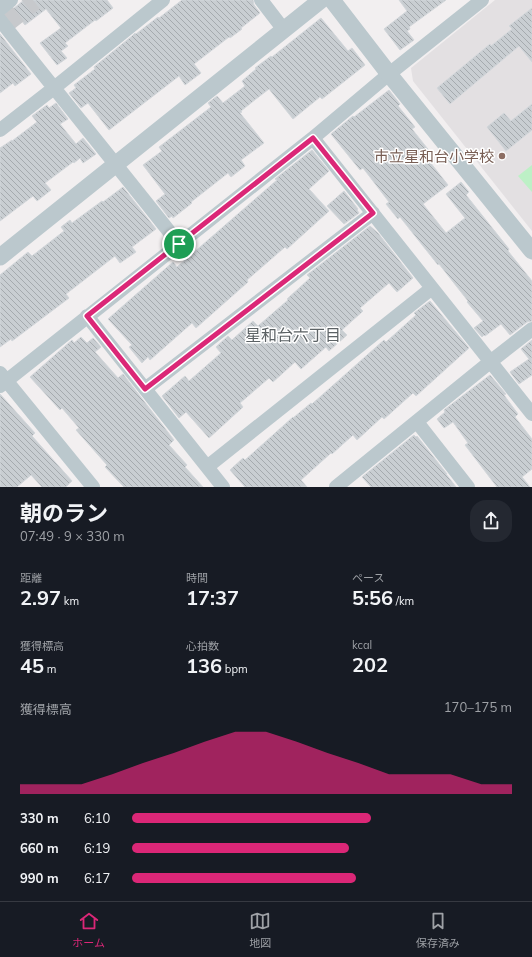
<!DOCTYPE html>
<html lang="ja">
<meta charset="utf-8">
<style>
:root{--surface:#171b24;--page:#242831;--text:#f1f3f6;--muted:#9ea1a6;--line:#363941;--accent:#db2777}
body{margin:0;font-family:Mulish,"Noto Sans JP",sans-serif;background:var(--page);color:var(--text);height:100vh;display:flex;flex-direction:column;font-size:15px;white-space:nowrap}
*{box-sizing:border-box;margin:0}
p{font-size:13px;color:var(--muted)}
.icon{flex:none;width:22px;height:22px;fill:none;stroke:currentColor;stroke-width:2;stroke-linecap:round;stroke-linejoin:round}
.map{position:relative;height:487px;overflow:hidden}
.details{display:flex;flex-direction:column;background:var(--surface);flex:1}
.details>*{flex:none}
.pin{position:absolute;display:grid;place-items:center;width:34px;height:34px;color:#fff;margin:-17px;border:2px solid #fff;border-radius:50%;box-shadow:0 1px 4px #0007}
.round{display:grid;place-items:center;flex:none;width:42px;height:42px;border-radius:16px;background:var(--page)}
.overview{display:flex;align-items:center;justify-content:space-between;height:68px;padding:0 20px}
h1{font-size:22px;font-weight:700;line-height:30px}
.stats{display:grid;grid-template-columns:repeat(3,1fr);gap:6px;height:68px;padding:4px 20px}
.stats div{display:grid;align-content:center}
.stats b{font-size:20px;font-weight:700}
.stats small{font-size:11px;font-weight:400}
.stats p{font-size:11px}
.chart{height:112px;padding:8px 20px}
.chart p{display:flex;justify-content:space-between}
.chart svg{width:100%;height:72px;margin-top:4px;fill:var(--accent);opacity:.7}
ul{padding:0 20px;list-style:none;font-size:13px}
li{display:grid;grid-template-columns:64px 48px 1fr;align-items:center;height:30px}
li i{height:10px;border-radius:5px;background:var(--accent)}
.tab-bar{display:flex;justify-content:space-around;align-items:center;height:56px;border-top:1px solid var(--line);background:var(--surface);font-size:11px;color:var(--muted)}
.tab-bar a{display:grid;justify-items:center;gap:2px}
.tab-bar .on{color:var(--accent)}
.map>svg:first-child{display:block}
.education{fill:#e3e0e2}
.garden{fill:#bdf0c6}
.building{fill:url(#building-back-hatch);stroke:#d3d7db}
.lines{fill:none;stroke-linecap:round;stroke-linejoin:round}
.motorway-tunnel{stroke:#c7c9cc;stroke-width:22;stroke-dasharray:22 11;stroke-linecap:butt}
.minor{stroke:#bbc8cd;stroke-width:14}
.tertiary{stroke:#bbc8cd;stroke-width:17}
.route-casing{stroke:#fff;stroke-width:8}
.route{stroke:#db2777;stroke-width:5}
.education-dot{fill:#8d6e63;stroke:#fff;stroke-width:1.5}
.labels{text-anchor:middle;dominant-baseline:central;stroke-width:3;stroke-linejoin:round;paint-order:stroke}
.education-label{font-size:15px;fill:#785e54;stroke:#fff;text-anchor:end}
.neighbourhood-label{font-size:16px;fill:#5c6265;stroke:#fff}
</style>
<div class="map">
<svg width="532" height="487" viewBox="0 0 532 487">
<defs>
<pattern id="building-back-hatch" width="6" height="6" patternUnits="userSpaceOnUse"><rect width="6" height="6" fill="#c9ced2"/><path d="M-1 5l2 2M0 0l6 6M5-1l2 2" fill="none" stroke="#a5aaae"/></pattern>
</defs>
<rect width="100%" height="100%" fill="#f2eff0"/>
<!-- education -->
<path class="education" d="M495,0H532V231L413,81L411,68Z"/>
<!-- garden -->
<path class="garden" d="M532,165V192L518,176Z"/>
<!-- building -->
<path class="building" d="M24,0H107L113,8L96,21L95,20L65,43L68,46L61,51L67,58L57,65L40,43L61,28L46,9L25,25L13,9Z
M182,0H253L254,5L260,13L241,28L242,29L230,38L229,37L194,64L201,73L185,85L179,76L109,130L88,103L81,108L69,93L76,88L74,85L95,69L94,67L132,36L135,33L136,34L158,17L159,18Z
M399,0H446L409,27L410,29L407,31L414,40L400,50L384,29L407,11Z
M532,8V62L519,46L450,104L437,88L490,44L491,46L512,29L509,26Z
M321,18L348,51L352,48L365,65L322,99L320,97L293,119L269,89L256,99L241,111L242,112L240,113L264,143L241,160L245,166L231,177L228,173L191,202L192,203L173,218L172,216L169,218L156,201L165,194L143,165L162,151L159,147L211,107L208,103L217,96L223,103L245,86L242,81L256,69L255,68L271,56L272,57Z
M0,34L31,74L15,86L13,83L0,93Z
M389,90L400,104L398,106L415,127L412,129L431,153L426,157L448,185L423,204L446,233L465,218L446,194L461,182L469,192L466,195L509,249L508,251L532,281V321L527,322L510,335L501,324L485,336L484,335L482,337L474,328L483,321L467,302L468,301L439,264L438,265L400,217L398,219L386,204L389,202L363,168L360,170L331,134L353,116L354,117Z
M56,103L68,119L60,124L76,144L83,138L96,154L83,163L80,158L74,163L73,162L45,183L51,190L37,201L33,196L0,221V148L12,140V141L37,122L32,116L47,105L49,108Z
M532,104V130L506,151L487,127L504,113L511,121Z
M312,150L329,171L309,189L329,211L287,249L285,247L247,280L248,282L196,328L192,323L150,360L148,357L142,363L129,347L132,345L108,319L173,262L177,267L277,180L275,179Z
M123,187L156,229L132,247L136,252L120,263L115,256L66,294L69,298L12,341L11,339L0,347V275L28,252L32,256L64,231L61,227L70,220L72,223L102,201L103,202Z
M344,191L358,209L357,210L359,213L344,224L327,206Z
M370,226L378,233L413,278L397,292L389,283L360,308L363,311L342,330L347,335L329,351L326,347L301,369L295,362L273,382L269,378L240,403L243,407L209,438L186,412L179,418L162,396L185,376L189,381L221,353L216,347L228,336L232,340L253,321L258,326L288,300L287,299L310,278L307,275Z
M430,301L469,348L416,396L413,393L384,419L382,417L357,440L353,435L332,454L331,453L301,480L307,487H245L230,470L243,458L245,460L293,417V418L311,403L312,404L384,340L386,342L416,315L414,313Z
M81,337L87,343L93,338L101,347L95,352L118,378L123,374L174,440L169,445L187,465L185,467L203,487H124L105,467L107,465L76,430L79,428L62,408L60,410L30,377L72,340L74,343Z
M532,340V375L519,384L510,372L529,359L521,349Z
M490,375L506,394L504,395L518,414L515,417L532,439V469L522,477L530,487H497L465,445L468,443L453,422L444,428L437,419L445,412L444,410Z
M0,394L35,433L32,436L72,481L66,487H42L31,475L17,487H0Z
M414,435L416,437L417,436L447,474H446L456,487H371L362,477Z"/>
<g class="lines">
<!-- motorway-tunnel -->
<path class="motorway-tunnel" d="M0,26L33,0"/>
<!-- minor -->
<path class="minor" d="M261,0L284,30
M0,9L11,0
M0,20C59,95 120,169 179,244
M0,130L54,88L163,0
M313,138L532,414
M87,316L223,487
M0,373L93,487
M0,386L313,138L389,74L482,0
M145,389L373,213
M417,422L468,487
M207,467L432,288
M336,487L490,362L532,329"/>
<!-- tertiary -->
<path class="tertiary" d="M332,0L389,74L532,251
M0,257L321,0"/>
</g>
<g class="lines">
<!-- route casing -->
<g class="route-casing">
<path id="route" d="M313,138L373,213L145,389L87,316Z"/>
</g>
<!-- route -->
<use href="#route" class="route"/>
</g>
<!-- markers -->
<circle class="education-dot" cx="502" cy="156" r="4"/>
<g class="labels">
<!-- education labels -->
<g class="education-label">
<text x="494" y="156">市立星和台小学校</text>
</g>
<!-- neighbourhood labels -->
<g class="neighbourhood-label">
<text x="293" y="335">星和台六丁目</text>
</g>
</g>
</svg>
<div class="pin" style="left:179px;top:244px;background:#1e9e55"><svg class="icon" aria-label="arrive" viewBox="0 0 24 24"><path d="M6 21V4h12l-3 4 3 4H6"/></svg></div>
</div>
<section class="details">
<div class="overview"><div><h1>朝のラン</h1><p>07:49 · 9 × 330 m</p></div><a class="round"><svg class="icon" aria-label="share" viewBox="0 0 24 24"><path d="M12 15V3M7 8l5-5 5 5M5 13v7h14v-7"/></svg></a></div>
<div class="stats">
<div><p>距離</p><b>2.97<small> km</small></b></div>
<div><p>時間</p><b>17:37</b></div>
<div><p>ペース</p><b>5:56<small> /km</small></b></div>
</div>
<div class="stats">
<div><p>獲得標高</p><b>45<small> m</small></b></div>
<div><p>心拍数</p><b>136<small> bpm</small></b></div>
<div><p>kcal</p><b>202</b></div>
</div>
<div class="chart"><p><span>獲得標高</span>170–175 m</p>
<svg viewBox="0 0 160 44" preserveAspectRatio="none"><path d="M0 44V38L10 38L20 38L30 32L40 25L50 19L60 12L70 6L80 6L90 12L100 19L110 25L120 32L130 32L140 32L150 38L160 38V44z"/></svg>
</div>
<ul>
<li><b>330 m</b>6:10<i style="width:63%"></i></li>
<li><b>660 m</b>6:19<i style="width:57%"></i></li>
<li><b>990 m</b>6:17<i style="width:59%"></i></li>
</ul>
</section>
<nav class="tab-bar">
<a class="on"><svg class="icon" aria-label="home" viewBox="0 0 24 24"><path d="M3 11l9-7 9 7M6 9v11h12V9"/></svg>ホーム</a>
<a><svg class="icon" aria-label="map" viewBox="0 0 24 24"><path d="M3 6l6-2 6 2 6-2v14l-6 2-6-2-6 2zM9 4v14M15 6v14"/></svg>地図</a>
<a><svg class="icon" aria-label="saved" viewBox="0 0 24 24"><path d="M7 4h10v16l-5-4-5 4z"/></svg>保存済み</a>
</nav>
